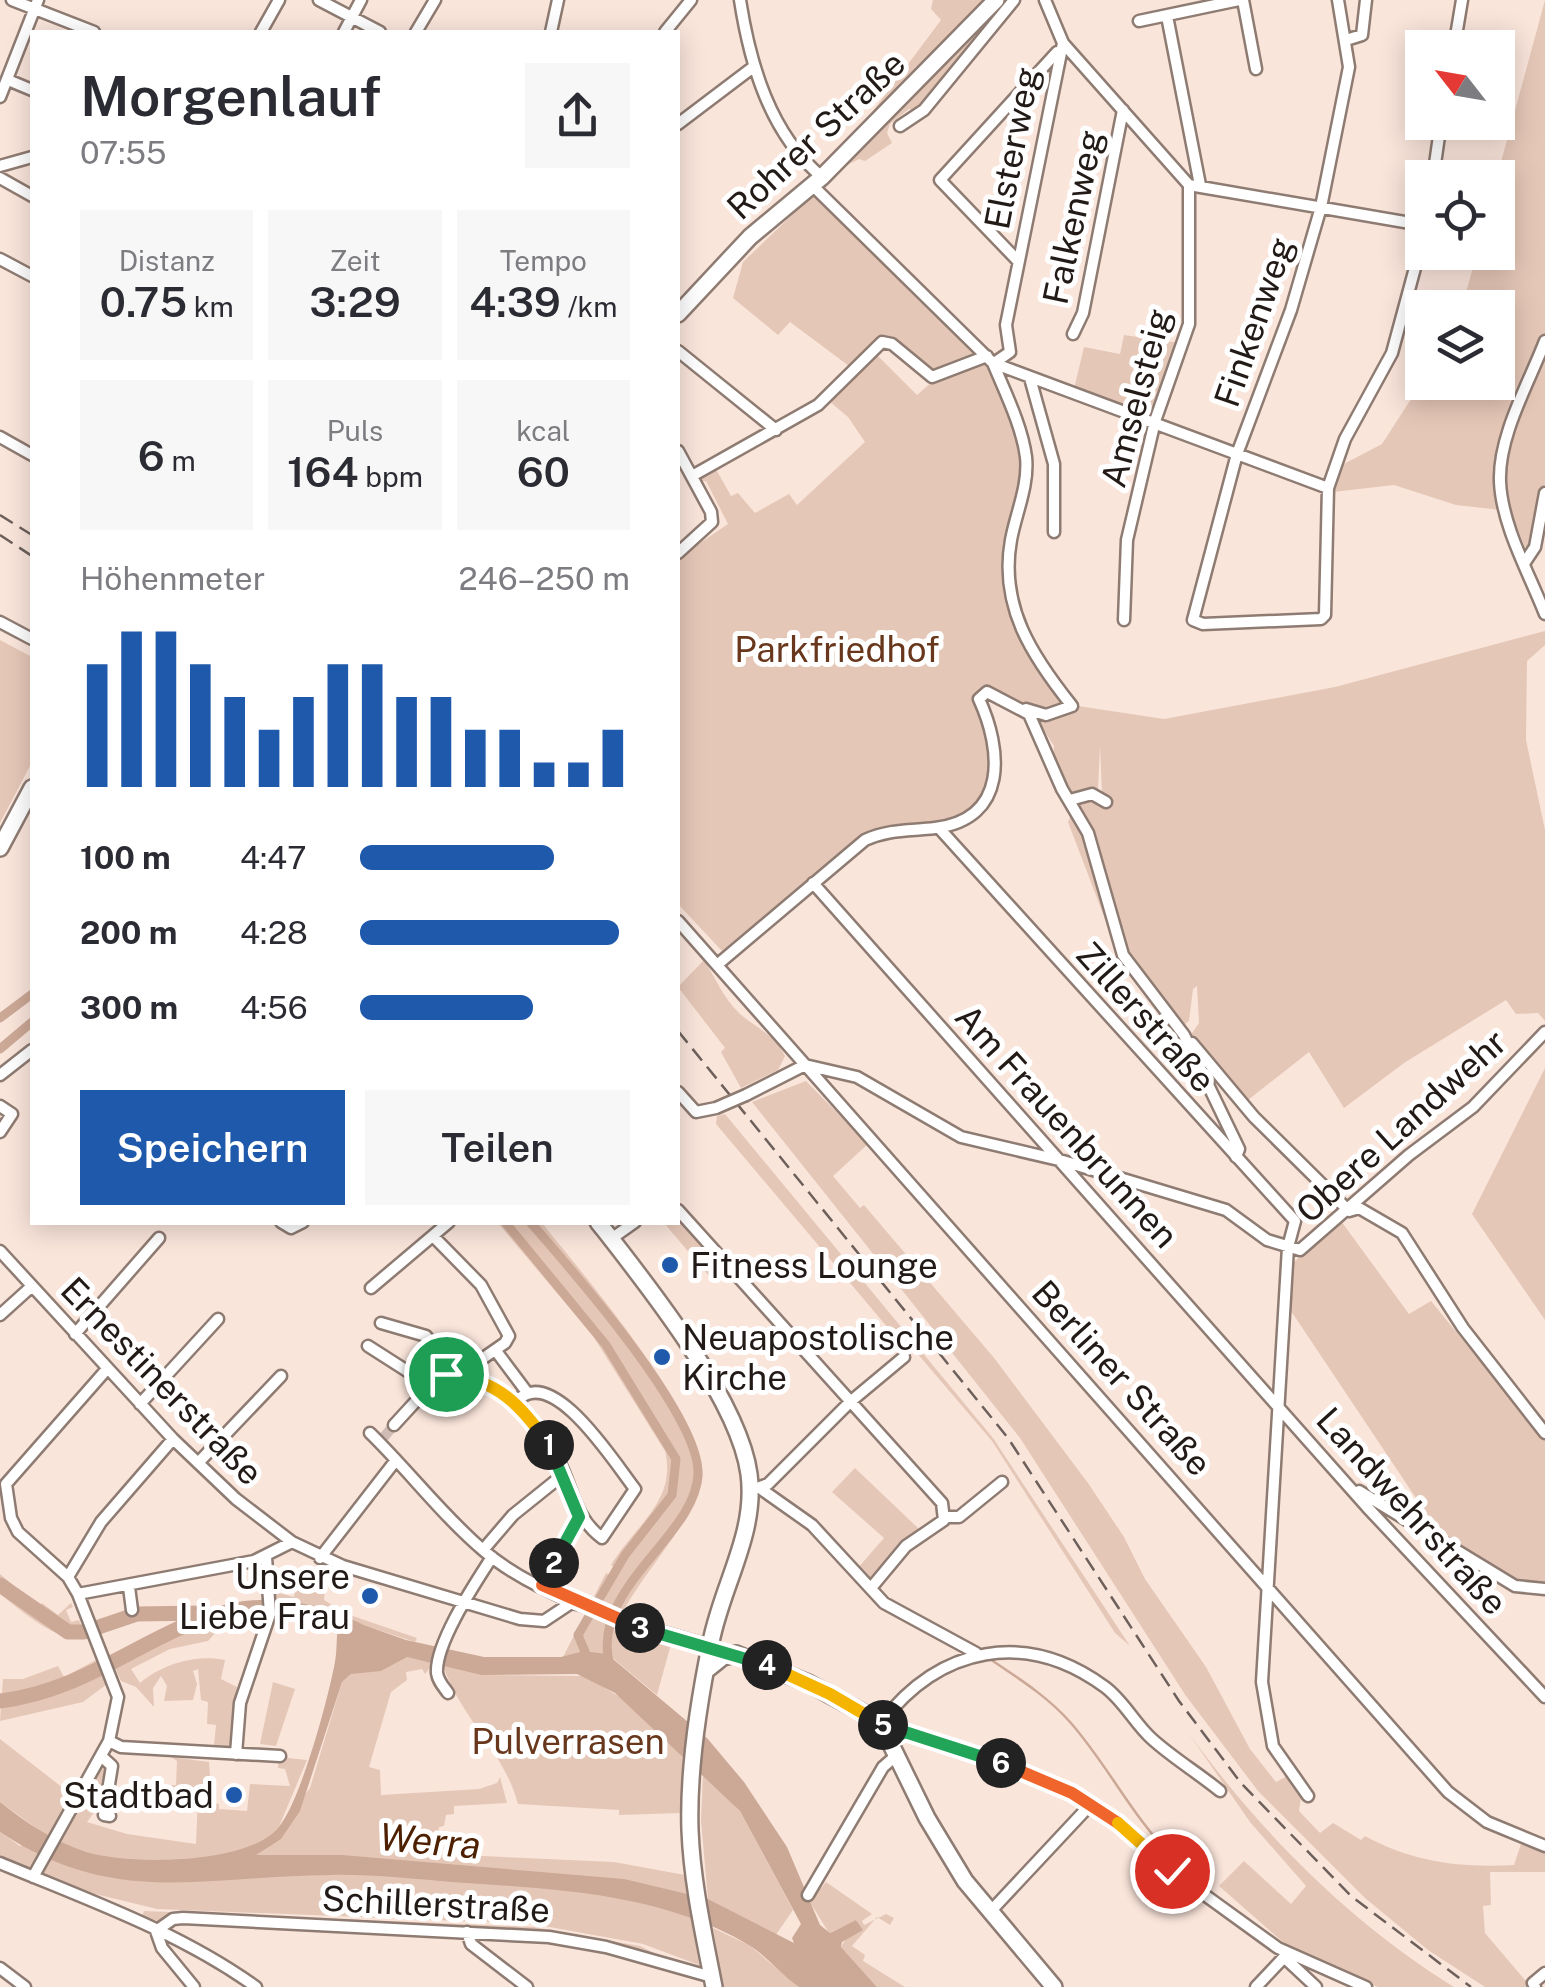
<!DOCTYPE html>
<html lang="de">
<meta charset="utf-8">
<style>
:root{--surface:#fff;--page:#f7f7f7;--text:#2b2b33;--muted:#7c7c81;--accent:#1f59ab}
body{margin:0;font-family:"Public Sans",sans-serif;background:var(--page);color:var(--text);height:100vh;display:flex;flex-direction:column;font-size:38px;white-space:nowrap}
*{box-sizing:border-box;margin:0}
p{font-size:32px;color:var(--muted)}
.icon{flex:none;width:55px;height:55px;fill:none;stroke:currentColor;stroke-width:2;stroke-linecap:round;stroke-linejoin:round}
.map{position:relative;flex:1;overflow:hidden}
.panel{position:absolute;left:30px;top:30px;width:650px;height:1195px;display:flex;flex-direction:column;background:var(--surface);border-radius:0px;box-shadow:0 5px 25px #0003}
.panel>*{flex:none}
.needle{width:65px;rotate:301deg}
.fabs{position:absolute;left:1405px;top:30px;display:grid;gap:20px}
.fabs a{display:grid;place-items:center;width:110px;height:110px;border-radius:0px;background:var(--surface);box-shadow:0 5px 25px #0003;font-size:50px}
.pin{position:absolute;display:grid;place-items:center;width:85px;height:85px;color:#fff;margin:-42px;border:5px solid #fff;border-radius:50%;box-shadow:0 2px 10px #0007}
.km{position:absolute;width:50px;height:50px;margin:-25px;border-radius:50%;background:#222;color:#fff;font-size:28px;line-height:50px;text-align:center}
.round{display:grid;place-items:center;flex:none;width:105px;height:105px;border-radius:0px;background:var(--page)}
.overview{display:flex;align-items:center;justify-content:space-between;height:170px;padding:0 50px}
h1{font-size:55px;font-weight:600;line-height:75px}
.figures{display:grid;grid-template-columns:repeat(3,1fr);gap:15px;height:170px;padding:10px 50px}
.figures div{display:grid;align-content:center;border-radius:0px;background:var(--page);text-align:center}
.figures b{font-size:42px;font-weight:600}
.figures small{font-size:28px;font-weight:400}
.figures p{font-size:28px}
.chart{height:280px;padding:20px 50px}
.chart p{display:flex;justify-content:space-between}
.chart svg{width:100%;height:180px;margin-top:10px;stroke:var(--accent);stroke-width:6}
.action{display:flex;gap:20px;margin-top:auto;padding:20px 50px}
.action a{flex:1;height:115px;border-radius:0px;background:var(--accent);color:#fff;font-size:40px;font-weight:600;line-height:115px;text-align:center}
.action a+a{background:var(--page);color:var(--text)}
ul{padding:0 50px;list-style:none;font-size:32px}
li{display:grid;grid-template-columns:160px 120px 1fr;align-items:center;height:75px}
li i{height:25px;border-radius:12px;background:var(--accent)}
.map>svg:first-child{display:block}
.green{fill:#e5c7b7}
.water{fill:#cca896;fill-rule:evenodd}
.lines{fill:none;stroke-linecap:round;stroke-linejoin:round}
.stream{stroke:#cca896;stroke-width:2.5}
.canal{stroke:#cca896;stroke-width:9}
.river{stroke:#cca896;stroke-width:15}
.street-tunnel{stroke:#cfbcb4;stroke-width:10;stroke-dasharray:10 5;stroke-linecap:butt}
.street-casing{stroke:#8e7b72;stroke-width:15}
.secondary-casing{stroke:#8e7b72;stroke-width:20}
.street{stroke:#fff;stroke-width:10}
.secondary{stroke:#fff;stroke-width:15}
.rail{stroke:#6d605b;stroke-width:2.5;stroke-dasharray:15 8;stroke-linecap:butt}
.street-bridge-casing{stroke:#8e7b72;stroke-width:15;stroke-linecap:butt}
.street-bridge{stroke:#fff;stroke-width:10}
.split-1-casing{stroke:#fff;stroke-width:20}
.split-2-casing{stroke:#fff;stroke-width:20}
.split-3-casing{stroke:#fff;stroke-width:20}
.split-4-casing{stroke:#fff;stroke-width:20}
.split-5-casing{stroke:#fff;stroke-width:20}
.split-6-casing{stroke:#fff;stroke-width:20}
.split-7-casing{stroke:#fff;stroke-width:20}
.split-8-casing{stroke:#fff;stroke-width:20}
.split-1{stroke:#f5b400;stroke-width:12}
.split-2{stroke:#22a559;stroke-width:12}
.split-3{stroke:#f0652b;stroke-width:12}
.split-4{stroke:#22a559;stroke-width:12}
.split-5{stroke:#f5b400;stroke-width:12}
.split-6{stroke:#22a559;stroke-width:12}
.split-7{stroke:#f0652b;stroke-width:12}
.split-8{stroke:#f5b400;stroke-width:12}
.poi-dot{fill:#1f59ab;stroke:#fff;stroke-width:4}
.labels{text-anchor:middle;dominant-baseline:central;stroke-width:10;stroke-linejoin:round;paint-order:stroke}
.street-label{font-size:35px;fill:#221a17;stroke:#fff}
.park-label{font-size:35px;fill:#68371c;stroke:#fff}
.poi-label{font-size:35px;fill:#221a17;stroke:#fff;text-anchor:start}
.water-label{font-size:38px;font-style:italic;fill:#4e2002;stroke:#fff}
</style>
<div class="map">
<svg width="1545" height="1987" viewBox="0 0 1545 1987">
<rect width="100%" height="100%" fill="#fae5db"/>
<!-- green -->
<path class="green" d="M933,0H988L876,116L873,111L941,20L931,9Z
M1003,0H1010L918,111L909,109L890,124L887,133L892,143L865,161L859,159L847,165Z
M1545,0V483L1532,546L1525,547L1510,511L1456,505L1394,485L1333,492L1340,466L1382,444L1422,382H1498V308L1462,307L1477,253L1498,252L1497,177Z
M815,193L980,355L935,373L890,339L871,349L917,395L933,381L983,360L989,365L1022,446L1023,475L1008,542L1010,604L1066,705L1046,713L980,689L976,699C987,719 988,737 990,759C997,837 906,817 860,838L722,951L678,904V558L728,524L706,481L699,482L711,469L717,471L731,496L738,493L755,513L789,494L797,505L865,442L848,417L829,401L857,372L790,322L778,335L733,298L743,262Z
M1124,335L1180,343L1150,416L1074,389L1084,347L1120,354Z
M1545,631V645L1527,661L1526,740L1545,830V1021L1538,1013L1516,1014L1506,1000L1404,1063L1344,1108L1309,1052L1248,1100L1190,1036L1199,1023L1197,986L1193,989L1189,1021L1182,1026L1132,962L1123,942L1113,940L1068,822L1077,802L1102,793L1100,746L1098,790L1068,793L1053,764L1054,746L1035,716L1060,715L1078,706L1164,719L1335,687Z
M0,640L32,657V762L0,823Z
M704,960C716,979 723,997 739,1013C755,1028 774,1033 785,1056L778,1070L741,1088L721,1052L725,1048L678,987Z
M1545,1068V1320L1472,1214Z
M806,1081L868,1144L833,1176L860,1208L864,1205L995,1359L1088,1483L1124,1537L1145,1579L1206,1667L1250,1749L1276,1782L1287,1776L1301,1798L1299,1811L1320,1833L1333,1823L1361,1840L1365,1836C1413,1862 1459,1868 1514,1865L1521,1844L1545,1853V1872H1490L1491,1905L1483,1906L1485,1933L1531,1987H1485L1428,1950L1365,1898L1258,1791L1186,1696L1020,1438L752,1102Z
M725,1114L993,1438L1130,1646L1115,1633L992,1441L916,1352L910,1354L716,1124L717,1116Z
M678,1217L722,1266L709,1276L664,1223L678,1222Z
M1341,1221L1409,1314L1431,1301L1545,1441V1586L1520,1583L1442,1537L1289,1308L1294,1262Z
M498,1223H542C578,1268 719,1432 701,1485C685,1534 636,1578 614,1630L671,1644L657,1695L609,1655L587,1651L563,1657L606,1573L611,1575L615,1568L611,1565C636,1524 677,1501 665,1451L593,1336Z
M855,1468L920,1530L871,1583L857,1569L884,1538L832,1492Z
M0,1574L39,1607L42,1603L58,1615L71,1603L73,1607L66,1610L71,1622L79,1620L86,1637C61,1646 19,1609 0,1594Z
M296,1583L325,1587L324,1600L347,1614L417,1638L415,1642L308,1607L276,1604L275,1592L294,1597Z
M264,1608V1617L226,1621L208,1641L170,1649L131,1669L140,1683C161,1665 195,1654 225,1660L221,1679L237,1687L233,1741L228,1746L214,1745L216,1725L207,1724L208,1702L201,1700L198,1669L193,1671L197,1684L193,1700L164,1701L167,1686L161,1676L153,1688L154,1707L136,1687L121,1681L113,1663L211,1616Z
M407,1657L435,1662L425,1674L422,1669L406,1672L407,1680L391,1692L369,1767L380,1770L381,1795L479,1789L497,1783L500,1777L507,1803L454,1806V1814L446,1815L444,1826L439,1827L438,1854L614,1862L685,1875L699,1965L643,1944L533,1924L157,1909L91,1893L0,1860V1832L20,1846L49,1837L0,1802V1739L67,1791H73L64,1812L72,1817L104,1762L108,1766L104,1799L87,1822L127,1834L196,1844L198,1794L161,1786L176,1785L177,1761L171,1757L209,1762L212,1803L219,1804V1809L247,1811L250,1784L290,1786L285,1769L278,1768L279,1757L307,1760L278,1829L310,1788L342,1682L351,1674Z
M96,1660L107,1684L83,1702L0,1721L3,1679H23L58,1666L64,1677Z
M443,1665L481,1675L585,1676L623,1699L683,1753L681,1813L619,1815V1810L518,1804C504,1751 459,1716 443,1665Z
M273,1682L295,1689L276,1746L260,1744Z
M1187,1731C1261,1833 1347,1920 1454,1987H1378L1293,1951L1219,1886L1244,1861L1291,1904L1306,1886L1250,1822Z
M703,1772L740,1811L793,1910L775,1936L708,1899L701,1821Z
M826,1882L872,1914L862,1921L864,1925L886,1914L894,1918L890,1925L877,1917L852,1946L865,1955L863,1961L905,1987H877L841,1947L857,1920L829,1933L810,1902Z
M144,1911L533,1927L640,1946L658,1955L583,1938L507,1929L313,1921H158L142,1916Z
M713,1928L749,1945L799,1987H723Z"/>
<!-- water -->
<path class="water" d="M341,1617L406,1640L484,1657H561L584,1651L607,1654L707,1738L744,1782L787,1847L820,1925L830,1933L856,1920L863,1930L842,1942L841,1947L877,1987H799C780,1974 766,1955 747,1944C658,1892 551,1889 452,1882C412,1879 371,1874 330,1875C204,1876 114,1908 0,1832V1802C27,1823 53,1841 86,1852C128,1865 247,1865 278,1828C301,1801 328,1699 335,1662C338,1646 335,1631 341,1617ZM407,1657L481,1675L577,1674L615,1693L740,1811L801,1924L792,1938L794,1943L708,1899L624,1879L342,1855H256L281,1839L300,1811L342,1682L351,1674L381,1671Z"/>
<g class="lines">
<!-- stream -->
<path class="stream" d="M990,1659C1018,1678 1047,1696 1070,1722C1108,1765 1132,1817 1174,1858"/>
<!-- canal -->
<path class="canal" d="M0,1018L32,994
M0,1049L32,1022
M505,1222L606,1345L676,1459L672,1495L625,1555L578,1635L588,1659
M530,1222C571,1269 700,1415 698,1474C696,1536 592,1586 609,1662"/>
<!-- river -->
<path class="river" d="M0,1585L68,1632H84L137,1614L204,1613
M0,1701C137,1684 204,1556 357,1630"/>
<!-- street-tunnel -->
<path class="street-tunnel" d="M384,1437L394,1425"/>
<!-- street casing -->
<g class="street-casing">
<path id="street" d="M12,0L94,32
M319,0L380,32
M740,0C750,64 770,134 822,177
M1045,0L1063,43L1189,185V324L1155,421L1127,540L1124,620
M1243,0L1256,69
M1338,0L1349,67L1321,207L1291,310L1237,454L1193,620L1203,624L1321,619L1325,615L1328,488L1345,439L1392,353L1422,242
M1167,16L1200,185
M1139,21L1239,0
M261,32L279,0
M344,32L361,0
M416,32L435,0
M551,32L558,0
M665,32L691,0
M1346,40L1362,35L1366,0
M1454,48L1462,0
M8,80L32,90
M0,97L38,0
M678,124L752,68
M900,126L924,110L1014,0
M0,166L32,157
M0,178L32,196
M1433,178L1441,122
M1189,185L1422,225
M813,186L993,363C1005,392 1022,426 1026,457C1029,485 1016,513 1011,540C999,606 1032,656 1072,706L1046,715L1026,709
M0,259L32,276
M1018,261L940,180L1057,52
M1073,334L1083,313L1123,110
M1545,341C1529,383 1498,436 1500,482C1502,526 1529,573 1545,614
M678,351L776,430
M993,363L1328,488
M994,363L1010,352L1006,325L1063,43
M1030,378L1054,464V532
M0,437L32,455
M678,451L711,512L712,522L678,553
M692,476L818,405L882,342L892,344L932,377L987,356
M1525,562L1535,547L1545,493
M0,622L32,639
M1070,800L1092,794L1106,802
M939,828L1295,1221L1288,1247L1262,1682L1273,1746L1308,1796
M813,883L1367,1507L1545,1697
M678,921L1448,1792L1487,1822L1545,1846
M717,965L865,840C889,829 910,831 935,828C1009,819 1002,749 979,699L987,692L1029,714L1062,789L1088,833L1123,955L1184,1035L1239,1149L1236,1157
M1192,1043L1254,1117L1349,1211L1359,1208L1402,1233L1463,1328L1545,1433
M805,1065L857,1077L961,1137L1063,1161L1226,1210L1267,1240L1300,1250L1409,1155L1473,1107L1545,1032
M0,1075L32,1050
M678,1092L696,1112L716,1108
M746,1095L805,1065
M0,1106L12,1114L0,1132
M678,1210L942,1503L944,1520L906,1546L871,1588
M281,1222L291,1228L303,1222
M433,1236L481,1285L509,1336L505,1343L459,1375
M611,1239L635,1222
M0,1251L173,1439L236,1499L292,1542L343,1566L520,1619L544,1621L571,1603L581,1605
M371,1288L449,1222
M0,1315L31,1287
M381,1323L426,1336L455,1375
M75,1334L159,1238
M368,1346L429,1385
M496,1351L526,1391
M140,1404L218,1319
M394,1425L439,1376C492,1365 537,1417 558,1459C573,1488 574,1517 602,1538L635,1489C614,1462 552,1363 517,1401
M370,1433C409,1471 442,1515 483,1550C542,1601 637,1624 710,1646
M198,1463L281,1376
M6,1484L11,1518L18,1532L68,1577L78,1594L118,1697L109,1741L33,1877
M6,1484L107,1369
M757,1488L768,1484L850,1402L904,1357
M761,1489L812,1525L884,1603L976,1653
M1359,1491L1515,1586L1545,1589
M945,1517H959L1002,1482
M483,1550L513,1515L564,1474
M320,1558L396,1460
M68,1577L101,1522L173,1439
M542,1585L579,1517
M129,1587L132,1610
M78,1594L254,1561L292,1542
M448,1693C443,1686 438,1681 437,1673C435,1643 476,1582 492,1557
M881,1723C940,1646 1026,1629 1105,1687C1124,1701 1135,1724 1152,1739C1173,1758 1198,1773 1220,1791
M891,1739L905,1732L926,1737L984,1756L1072,1793L1107,1815L1162,1864L1278,1948L1366,1987
M109,1741L121,1747L280,1756
M236,1754L240,1703L270,1614L266,1557
M101,1756L112,1766L104,1815L110,1816
M0,1863C86,1899 180,1932 256,1987
M808,1895L883,1767L898,1754
M989,1913L1091,1804
M156,1931L173,1919L183,1918L549,1937L606,1947L712,1977
M156,1931L162,1948L194,1987
M467,1932L471,1944L527,1987
M1285,1958L1316,1987
M0,1968L25,1987
M1256,1987L1288,1953
M1535,1987L1533,1983L1545,1973"/>
</g>
<!-- secondary casing -->
<g class="secondary-casing">
<path id="secondary" d="M678,314L750,237L822,177L996,0
M0,848L32,788
M598,1222C645,1282 739,1399 749,1474C757,1533 722,1585 711,1642C699,1700 688,1770 690,1830C692,1883 704,1935 714,1987
M708,1669L723,1657L736,1654L808,1683L880,1722L927,1818L965,1881L1054,1987"/>
</g>
<!-- street -->
<use href="#street" class="street"/>
<!-- secondary -->
<use href="#secondary" class="secondary"/>
<!-- rail -->
<path class="rail" d="M0,515L32,535
M0,535L32,556
M678,1031L1008,1438L1179,1701L1241,1783L1351,1896L1471,1987"/>
<!-- street-bridge casing -->
<g class="street-bridge-casing">
<path id="street-bridge" d="M716,1108L746,1095"/>
</g>
<!-- street-bridge -->
<use href="#street-bridge" class="street-bridge"/>
</g>
<g class="lines">
<!-- split-1 casing -->
<g class="split-1-casing">
<path id="split-1" d="M446,1374C497,1379 521,1405 549,1445"/>
</g>
<!-- split-2 casing -->
<g class="split-2-casing">
<path id="split-2" d="M549,1445L579,1517L554,1563"/>
</g>
<!-- split-3 casing -->
<g class="split-3-casing">
<path id="split-3" d="M554,1563L542,1585L640,1628"/>
</g>
<!-- split-4 casing -->
<g class="split-4-casing">
<path id="split-4" d="M640,1628L767,1665"/>
</g>
<!-- split-5 casing -->
<g class="split-5-casing">
<path id="split-5" d="M767,1665L830,1694L883,1725"/>
</g>
<!-- split-6 casing -->
<g class="split-6-casing">
<path id="split-6" d="M883,1725L892,1739L905,1732L1001,1763"/>
</g>
<!-- split-7 casing -->
<g class="split-7-casing">
<path id="split-7" d="M1001,1763L1072,1793L1118,1823"/>
</g>
<!-- split-8 casing -->
<g class="split-8-casing">
<path id="split-8" d="M1118,1823L1172,1871"/>
</g>
<!-- split-1 -->
<use href="#split-1" class="split-1"/>
<!-- split-2 -->
<use href="#split-2" class="split-2"/>
<!-- split-3 -->
<use href="#split-3" class="split-3"/>
<!-- split-4 -->
<use href="#split-4" class="split-4"/>
<!-- split-5 -->
<use href="#split-5" class="split-5"/>
<!-- split-6 -->
<use href="#split-6" class="split-6"/>
<!-- split-7 -->
<use href="#split-7" class="split-7"/>
<!-- split-8 -->
<use href="#split-8" class="split-8"/>
</g>
<!-- markers -->
<g class="poi-dot">
<circle cx="670" cy="1265" r="10"/>
<circle cx="662" cy="1357" r="10"/>
<circle cx="370" cy="1596" r="10"/>
<circle cx="234" cy="1795" r="10"/>
</g>
<g class="labels">
<!-- street labels -->
<g class="street-label">
<text transform="translate(816 135) rotate(-43)">Rohrer Straße</text>
<text transform="translate(1012 148) rotate(-79)">Elsterweg</text>
<text transform="translate(1073 217) rotate(-78)">Falkenweg</text>
<text transform="translate(1254 322) rotate(-71)">Finkenweg</text>
<text transform="translate(1136 398) rotate(-75)">Amselsteig</text>
<text transform="translate(1146 1017) rotate(48)">Zillerstraße</text>
<text transform="translate(1067 1126) rotate(48)">Am Frauenbrunnen</text>
<text transform="translate(1401 1126) rotate(-42)">Obere Landwehr</text>
<text transform="translate(1122 1378) rotate(48)">Berliner Straße</text>
<text transform="translate(162 1381) rotate(46)">Ernestinerstraße</text>
<text transform="translate(1412 1511) rotate(48)">Landwehrstraße</text>
<text transform="translate(436 1904) rotate(3)">Schillerstraße</text>
</g>
<!-- park labels -->
<g class="park-label">
<text x="837" y="649">Parkfriedhof</text>
<text x="568" y="1741">Pulverrasen</text>
</g>
<!-- poi labels -->
<g class="poi-label">
<text x="690" y="1265">Fitness Lounge</text>
<text x="682" y="1337">Neuapostolische<tspan x="682" dy="40">Kirche</tspan></text>
<text x="350" y="1576" text-anchor="end">Unsere<tspan x="350" dy="40">Liebe Frau</tspan></text>
<text x="214" y="1795" text-anchor="end">Stadtbad</text>
</g>
<!-- water labels -->
<g class="water-label">
<text transform="translate(430 1841) rotate(5)">Werra</text>
</g>
</g>
</svg>
<div class="fabs">
<a><svg class="needle" viewBox="-14 -14 28 28"><path d="M0-13l5 13h-10z" fill="#e53935"/><path d="M0 13l5-13h-10z" fill="#7c7c81"/></svg></a>
<a><svg class="icon" aria-label="locate" viewBox="0 0 24 24"><circle cx="12" cy="12" r="6"/><path d="M12 2v4M12 18v4M2 12h4M18 12h4"/></svg></a>
<a><svg class="icon" aria-label="layers" viewBox="0 0 24 24"><path d="M12 4l9 5-9 5-9-5zM3 14l9 5 9-5"/></svg></a>
</div>
<div class="pin" style="left:446px;top:1374px;background:#1e9e55"><svg class="icon" aria-label="arrive" viewBox="0 0 24 24"><path d="M6 21V4h12l-3 4 3 4H6"/></svg></div>
<div class="pin" style="left:1172px;top:1871px;background:#d93025"><svg class="icon" aria-label="check" viewBox="0 0 24 24"><path d="M5 12l5 5 9-10"/></svg></div>
<b class="km" style="left:549px;top:1445px">1</b>
<b class="km" style="left:554px;top:1563px">2</b>
<b class="km" style="left:640px;top:1628px">3</b>
<b class="km" style="left:767px;top:1665px">4</b>
<b class="km" style="left:883px;top:1725px">5</b>
<b class="km" style="left:1001px;top:1763px">6</b>
<section class="panel">
<div class="overview"><div><h1>Morgenlauf</h1><p>07:55</p></div><a class="round"><svg class="icon" aria-label="share" viewBox="0 0 24 24"><path d="M12 15V3M7 8l5-5 5 5M5 13v7h14v-7"/></svg></a></div>
<div class="figures">
<div><p>Distanz</p><b>0.75<small> km</small></b></div>
<div><p>Zeit</p><b>3:29</b></div>
<div><p>Tempo</p><b>4:39<small> /km</small></b></div>
</div>
<div class="figures">
<div><b>6<small> m</small></b></div>
<div><p>Puls</p><b>164<small> bpm</small></b></div>
<div><p>kcal</p><b>60</b></div>
</div>
<div class="chart"><p><span>Höhenmeter</span>246–250 m</p>
<svg viewBox="0 0 160 44" preserveAspectRatio="none"><path d="M5 44V14M15 44V6M25 44V6M35 44V14M45 44V22M55 44V30M65 44V22M75 44V14M85 44V14M95 44V22M105 44V22M115 44V30M125 44V30M135 44V38M145 44V38M155 44V30"/></svg>
</div>
<ul>
<li><b>100 m</b>4:47<i style="width:72%"></i></li>
<li><b>200 m</b>4:28<i style="width:96%"></i></li>
<li><b>300 m</b>4:56<i style="width:64%"></i></li>
</ul>
<div class="action"><a>Speichern</a><a>Teilen</a></div>
</section>
</div>
